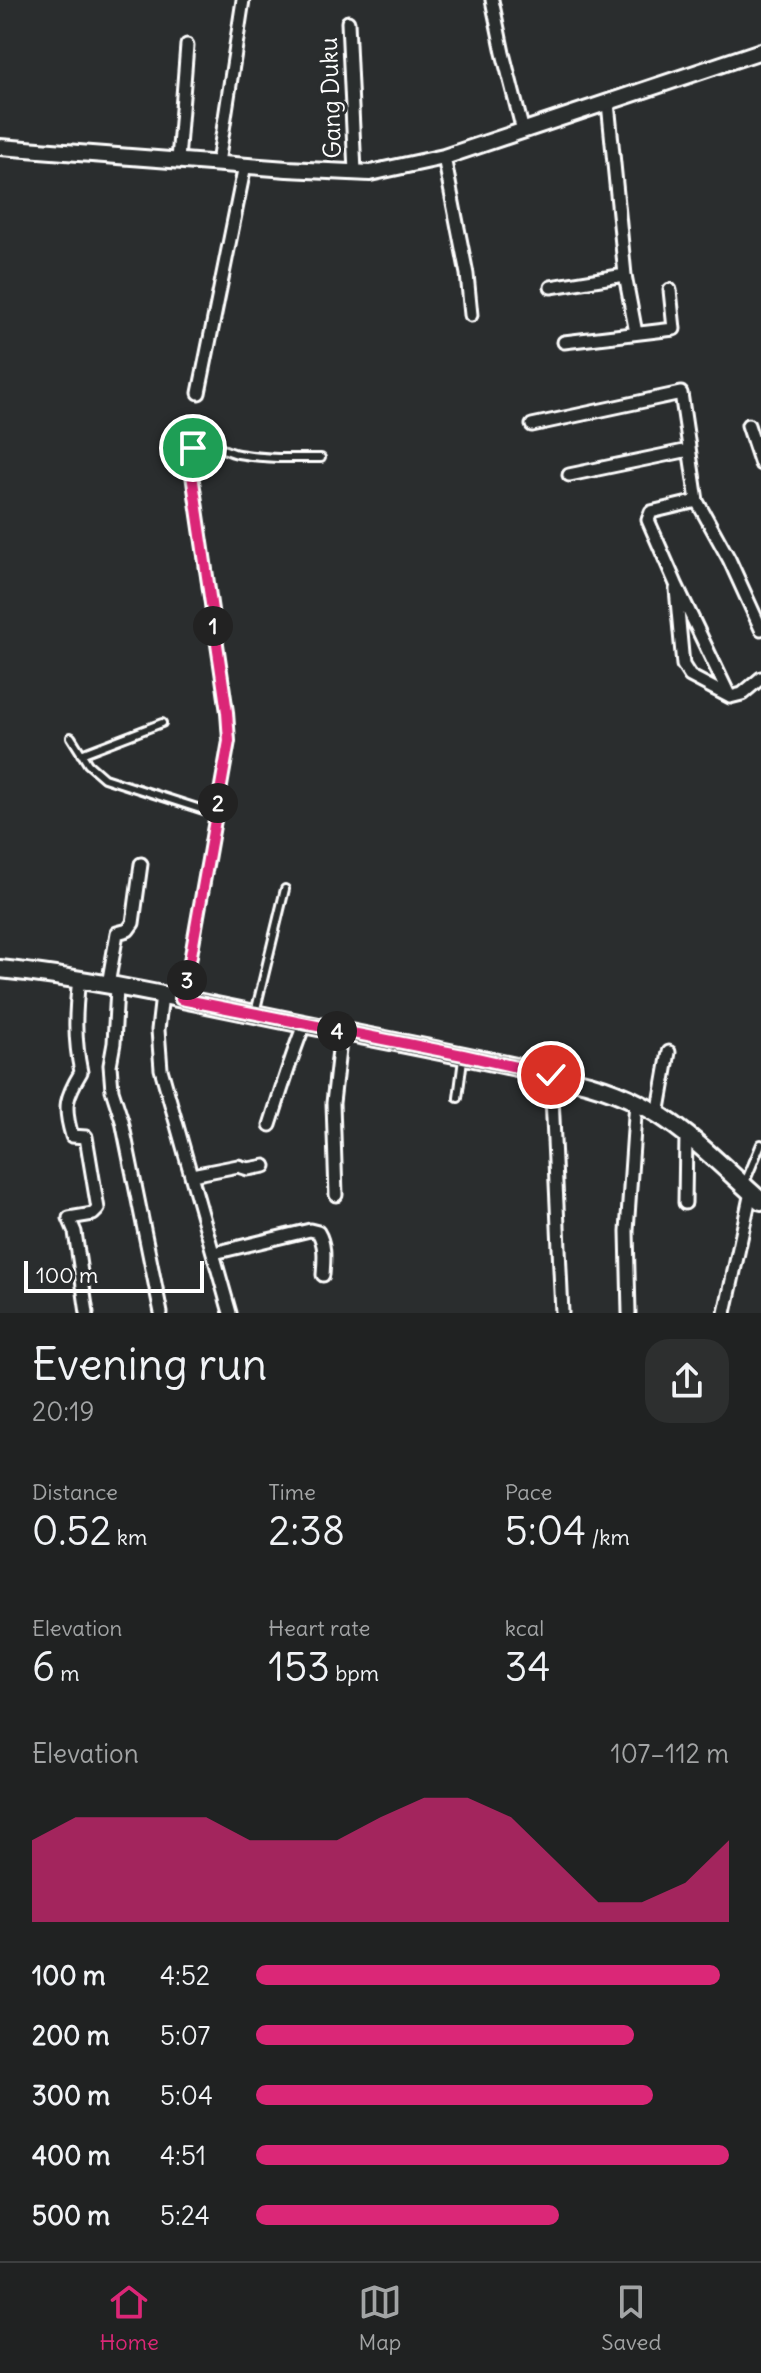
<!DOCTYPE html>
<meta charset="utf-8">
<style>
:root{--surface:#202222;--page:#2d2f2f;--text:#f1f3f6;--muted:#a2a4a5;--line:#3d3f40;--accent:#db2777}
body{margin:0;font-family:Delius,sans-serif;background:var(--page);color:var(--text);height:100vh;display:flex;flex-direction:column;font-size:30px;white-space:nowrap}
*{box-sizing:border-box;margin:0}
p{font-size:26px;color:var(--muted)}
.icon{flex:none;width:44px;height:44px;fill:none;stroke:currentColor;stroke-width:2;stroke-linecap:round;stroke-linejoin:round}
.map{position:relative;height:1313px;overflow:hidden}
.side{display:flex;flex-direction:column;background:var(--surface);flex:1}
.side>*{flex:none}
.scale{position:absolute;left:24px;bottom:20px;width:180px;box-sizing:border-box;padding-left:8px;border:4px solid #fff;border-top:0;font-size:22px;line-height:28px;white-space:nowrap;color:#fff;-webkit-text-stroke:6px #2a2d2e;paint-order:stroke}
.pin{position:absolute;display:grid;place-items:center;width:68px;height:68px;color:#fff;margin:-34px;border:4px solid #fff;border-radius:50%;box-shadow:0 2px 8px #0007}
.km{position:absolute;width:40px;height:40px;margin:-20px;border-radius:50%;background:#222;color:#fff;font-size:22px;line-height:40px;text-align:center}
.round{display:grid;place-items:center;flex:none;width:84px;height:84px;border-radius:24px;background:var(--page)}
.head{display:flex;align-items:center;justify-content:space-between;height:136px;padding:0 32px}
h1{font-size:44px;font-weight:600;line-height:60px}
.metrics{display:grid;grid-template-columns:repeat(3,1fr);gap:12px;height:136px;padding:8px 32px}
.metrics div{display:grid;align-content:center}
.metrics b{font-size:40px;font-weight:600}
.metrics small{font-size:22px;font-weight:400}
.metrics p{font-size:22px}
.chart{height:224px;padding:16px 32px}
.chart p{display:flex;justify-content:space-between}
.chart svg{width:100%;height:144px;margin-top:8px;fill:var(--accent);opacity:.7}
ul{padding:0 32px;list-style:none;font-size:26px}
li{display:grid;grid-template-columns:128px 96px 1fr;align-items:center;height:60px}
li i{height:20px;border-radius:10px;background:var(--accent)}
.tab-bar{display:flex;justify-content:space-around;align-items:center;height:112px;border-top:2px solid var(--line);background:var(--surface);font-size:22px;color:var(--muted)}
.tab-bar a{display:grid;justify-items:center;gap:4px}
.tab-bar .selected{color:var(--accent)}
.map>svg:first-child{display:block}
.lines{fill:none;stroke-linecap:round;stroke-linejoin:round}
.service-casing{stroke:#fff;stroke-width:12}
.minor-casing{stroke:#fff;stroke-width:17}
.tertiary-casing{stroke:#fff;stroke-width:20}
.secondary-casing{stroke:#fff;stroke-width:22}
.service{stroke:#2a2d2e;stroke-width:6}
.minor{stroke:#2a2d2e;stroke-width:11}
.tertiary{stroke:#2a2d2e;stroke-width:14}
.secondary{stroke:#2a2d2e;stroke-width:16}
.route-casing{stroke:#fff;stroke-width:16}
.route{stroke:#db2777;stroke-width:10}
.labels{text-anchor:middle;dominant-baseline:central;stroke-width:6;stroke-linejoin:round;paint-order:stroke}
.street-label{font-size:24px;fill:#fff;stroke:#2a2d2e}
</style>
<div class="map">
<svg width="761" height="1313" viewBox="0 0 761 1313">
<rect width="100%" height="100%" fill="#2a2d2e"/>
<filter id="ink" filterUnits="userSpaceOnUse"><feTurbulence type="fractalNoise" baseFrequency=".0125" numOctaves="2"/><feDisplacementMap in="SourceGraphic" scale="16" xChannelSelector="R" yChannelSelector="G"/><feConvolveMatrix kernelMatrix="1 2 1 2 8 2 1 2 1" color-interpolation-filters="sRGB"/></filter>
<g filter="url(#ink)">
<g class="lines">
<!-- service casing -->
<g class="service-casing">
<path id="service" d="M71,737L88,764L104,778L216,814
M81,754L162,723
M182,997L187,978L229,741L223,681L211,611L190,461L191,452L195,445C209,440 223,451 238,454C265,459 293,458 321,458
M255,1013L285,889
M458,1098L463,1059
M744,1185L761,1144"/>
</g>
<!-- minor casing -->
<g class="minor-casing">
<path id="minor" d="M492,0L503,53L523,131
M348,22L355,172
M608,103L625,275L636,333
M444,157L467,274L471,315
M178,160L187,45
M218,163L243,0
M551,287L625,275
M564,342L674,329L670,290
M199,393L245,165
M532,425L681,393L697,501L729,559L761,629
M748,425L761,464
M569,475L689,450
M697,501L651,512L648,520L676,584L730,697
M676,589L683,665L690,676L730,697L742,694L761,678
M79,979C75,1013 74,1038 81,1072C66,1097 63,1106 72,1136L86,1137L98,1209L93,1214L69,1218L75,1232L87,1313
M108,985L117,933L128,930L133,923L141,864
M117,988L114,1043L110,1065L112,1090L122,1121L161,1313
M162,995L158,1030L161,1069L230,1313
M551,1075L562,1313
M658,1115L669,1052
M270,1125C281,1091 291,1057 304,1025
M192,1175L238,1166L248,1169L265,1166
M336,1195L333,1103L341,1032
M685,1203L686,1135
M214,1253L310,1230L318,1232C326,1245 324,1260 323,1275
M629,1313L627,1231L636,1101
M725,1313L751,1192"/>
</g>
<!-- tertiary casing -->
<g class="tertiary-casing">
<path id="tertiary" d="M0,147L287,169L370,173L444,157L761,51"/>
</g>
<!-- secondary casing -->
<g class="secondary-casing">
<path id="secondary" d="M0,969C116,981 231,1011 345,1032C406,1044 468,1056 529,1070C566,1078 604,1085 638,1103C685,1126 722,1167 761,1201"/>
</g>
<!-- service -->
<use href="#service" class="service"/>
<!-- minor -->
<use href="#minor" class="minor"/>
<!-- tertiary -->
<use href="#tertiary" class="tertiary"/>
<!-- secondary -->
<use href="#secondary" class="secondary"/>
</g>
</g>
<g class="lines" filter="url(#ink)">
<!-- route casing -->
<g class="route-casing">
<path id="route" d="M193,448L190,461L227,712L229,741L187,978L181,999L463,1055L551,1075"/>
</g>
<!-- route -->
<use href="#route" class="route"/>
</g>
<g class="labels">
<!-- street labels -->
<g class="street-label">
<text transform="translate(330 98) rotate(-92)">Gang Duku</text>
</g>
</g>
</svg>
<div class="scale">100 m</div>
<div class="pin" style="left:193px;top:448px;background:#1e9e55"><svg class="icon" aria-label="arrive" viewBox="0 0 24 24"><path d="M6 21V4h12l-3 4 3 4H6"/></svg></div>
<div class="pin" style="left:551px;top:1075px;background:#d93025"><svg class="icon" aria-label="check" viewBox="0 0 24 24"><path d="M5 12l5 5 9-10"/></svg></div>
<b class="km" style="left:213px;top:626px">1</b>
<b class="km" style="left:218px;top:803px">2</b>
<b class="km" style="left:187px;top:980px">3</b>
<b class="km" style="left:337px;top:1031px">4</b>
</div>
<section class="side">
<div class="head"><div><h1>Evening run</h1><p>20:19</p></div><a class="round"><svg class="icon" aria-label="share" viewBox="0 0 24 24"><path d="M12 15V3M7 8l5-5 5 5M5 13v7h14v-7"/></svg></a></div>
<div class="metrics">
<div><p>Distance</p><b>0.52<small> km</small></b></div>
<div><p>Time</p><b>2:38</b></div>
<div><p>Pace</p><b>5:04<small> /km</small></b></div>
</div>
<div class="metrics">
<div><p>Elevation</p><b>6<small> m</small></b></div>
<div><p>Heart rate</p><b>153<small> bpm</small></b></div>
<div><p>kcal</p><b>34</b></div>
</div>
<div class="chart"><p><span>Elevation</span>107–112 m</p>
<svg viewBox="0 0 160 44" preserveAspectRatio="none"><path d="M0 44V19L10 12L20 12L30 12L40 12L50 19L60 19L70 19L80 12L90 6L100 6L110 12L120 25L130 38L140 38L150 32L160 19V44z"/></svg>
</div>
<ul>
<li><b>100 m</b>4:52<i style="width:98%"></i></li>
<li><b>200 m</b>5:07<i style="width:80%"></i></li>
<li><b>300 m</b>5:04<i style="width:84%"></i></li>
<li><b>400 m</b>4:51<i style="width:100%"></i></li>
<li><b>500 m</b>5:24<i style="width:64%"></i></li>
</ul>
</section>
<nav class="tab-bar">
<a class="selected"><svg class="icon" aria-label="home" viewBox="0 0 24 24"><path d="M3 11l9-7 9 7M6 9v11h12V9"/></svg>Home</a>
<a><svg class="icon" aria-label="map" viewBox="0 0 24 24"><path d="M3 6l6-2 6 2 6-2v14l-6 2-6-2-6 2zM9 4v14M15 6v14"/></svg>Map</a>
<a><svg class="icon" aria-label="saved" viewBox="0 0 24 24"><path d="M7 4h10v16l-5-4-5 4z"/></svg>Saved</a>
</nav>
